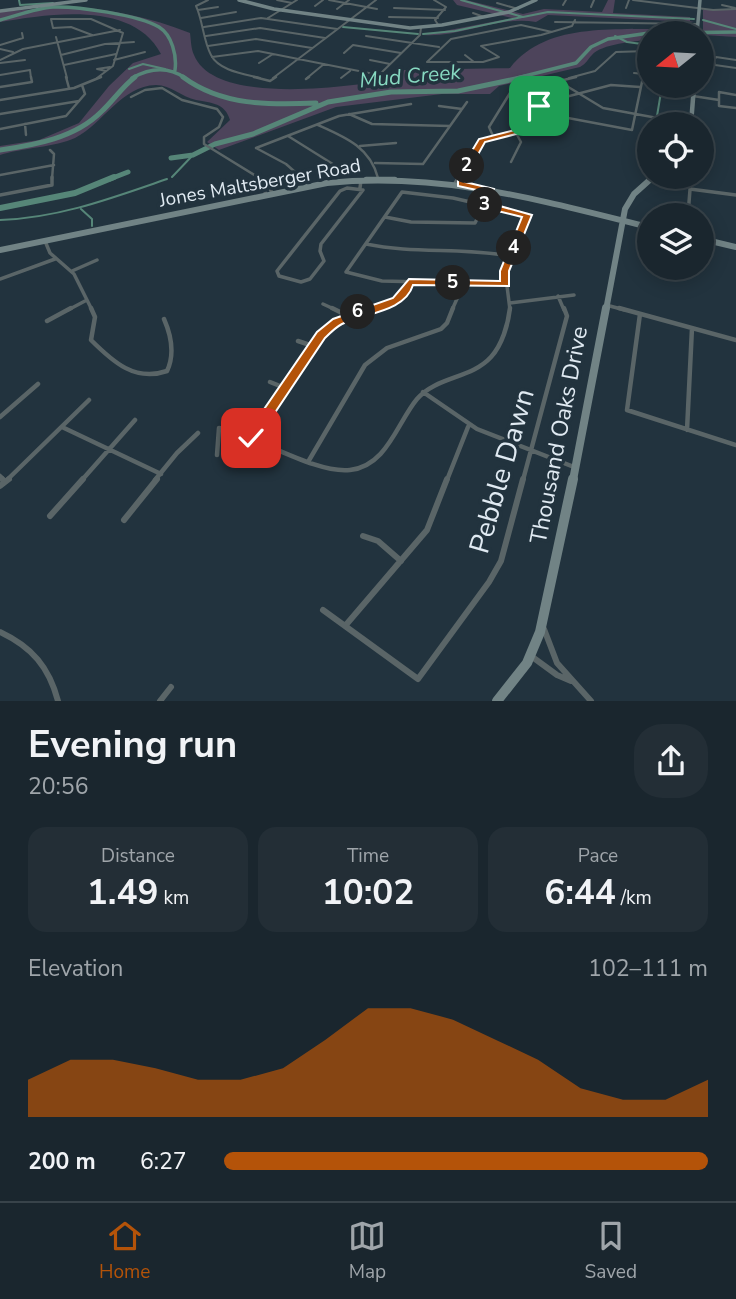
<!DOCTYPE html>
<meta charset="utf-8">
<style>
:root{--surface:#1a262e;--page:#232e36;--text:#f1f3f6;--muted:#9fa5aa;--line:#38434a;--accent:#b45309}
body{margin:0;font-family:"Nunito Sans",sans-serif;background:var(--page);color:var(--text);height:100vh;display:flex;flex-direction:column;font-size:26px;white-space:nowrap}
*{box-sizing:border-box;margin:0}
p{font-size:23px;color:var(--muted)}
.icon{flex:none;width:38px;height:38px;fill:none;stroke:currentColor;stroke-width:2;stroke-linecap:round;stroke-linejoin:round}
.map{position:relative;height:701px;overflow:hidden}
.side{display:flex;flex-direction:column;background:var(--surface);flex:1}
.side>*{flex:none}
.needle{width:46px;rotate:252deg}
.fabs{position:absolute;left:637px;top:21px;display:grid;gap:14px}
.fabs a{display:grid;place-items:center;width:77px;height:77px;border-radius:50%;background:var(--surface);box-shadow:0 4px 18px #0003,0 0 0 2px var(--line);font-size:35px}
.pin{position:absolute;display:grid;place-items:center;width:60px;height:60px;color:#fff;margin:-30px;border-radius:14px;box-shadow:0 4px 10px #0006}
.km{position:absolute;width:35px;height:35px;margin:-18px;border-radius:50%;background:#222;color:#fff;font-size:19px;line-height:35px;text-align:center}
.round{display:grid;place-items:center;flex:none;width:74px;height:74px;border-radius:28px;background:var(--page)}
.overview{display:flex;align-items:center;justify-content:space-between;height:119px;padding:0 28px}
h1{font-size:38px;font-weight:700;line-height:52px}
.metrics{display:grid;grid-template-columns:repeat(3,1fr);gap:10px;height:119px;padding:7px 28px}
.metrics div{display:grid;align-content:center;border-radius:18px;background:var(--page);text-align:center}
.metrics b{font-size:35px;font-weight:700}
.metrics small{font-size:19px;font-weight:400}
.metrics p{font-size:19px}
.chart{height:196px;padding:14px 28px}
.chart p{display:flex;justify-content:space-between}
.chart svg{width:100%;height:126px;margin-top:7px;fill:var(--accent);opacity:.7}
ul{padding:0 28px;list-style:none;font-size:23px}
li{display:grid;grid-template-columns:112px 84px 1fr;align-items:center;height:52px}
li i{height:18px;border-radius:9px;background:var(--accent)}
.tabs{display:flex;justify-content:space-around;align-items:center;height:98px;border-top:2px solid var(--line);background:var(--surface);font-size:19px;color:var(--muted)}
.tabs a{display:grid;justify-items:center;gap:4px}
.tabs .active{color:var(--accent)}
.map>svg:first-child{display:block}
.green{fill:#4d445b}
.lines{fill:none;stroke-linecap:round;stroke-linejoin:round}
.stream{stroke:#568678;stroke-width:2}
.river-far2{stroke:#568678;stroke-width:3.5}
.river-far1{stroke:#568678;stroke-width:5}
.river{stroke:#568678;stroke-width:6}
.street-far4{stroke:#5a6567;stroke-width:2}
.street-far3{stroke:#5a6567;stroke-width:2.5}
.street-far2{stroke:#5a6567;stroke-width:3.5}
.street-far1{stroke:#5a6567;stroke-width:4.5}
.street{stroke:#5a6567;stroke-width:6}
.secondary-far4{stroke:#718385;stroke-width:3.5}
.secondary-far3{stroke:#718385;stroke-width:4.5}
.secondary-far2{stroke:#718385;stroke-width:6}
.secondary-far1{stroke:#718385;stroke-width:8}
.secondary{stroke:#718385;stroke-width:10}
.route{fill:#b45309;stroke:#fff;stroke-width:2}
.labels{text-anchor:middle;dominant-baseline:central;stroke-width:7;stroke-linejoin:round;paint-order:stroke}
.far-street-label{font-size:19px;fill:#e0eaf2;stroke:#22333e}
.far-water-label{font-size:21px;font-style:italic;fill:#87d9c1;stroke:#22333e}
.street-label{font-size:23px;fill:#e0eaf2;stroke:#22333e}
.near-street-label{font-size:28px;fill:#e0eaf2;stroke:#22333e}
</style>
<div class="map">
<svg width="736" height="701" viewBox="0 0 736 701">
<rect width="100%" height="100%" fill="#22333e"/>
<!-- green -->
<path class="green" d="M453,0H466L523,14L544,9L602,12L608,0H615L613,13L690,17V21L694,22L548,15L536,22C499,15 461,38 423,35L512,18L457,5Z
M70,6C112,10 150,17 190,33C191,40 191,49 194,55C215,107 353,86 396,79L404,70L510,68C548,19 622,32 676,28L669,24L692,25L693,33H649V40C636,41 601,44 592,55C587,60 587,63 580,67L499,86L490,94H442L336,107L219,150L207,142L230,120C225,103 212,103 196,100C182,97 171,85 156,85C121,86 103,124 75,138C56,147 21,148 0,155V146L39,140L79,123L109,86L133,63L161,54C133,0 49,14 0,22V12Z
M703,10H736V37L703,35Z"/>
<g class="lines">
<!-- stream -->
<path class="stream" d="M19,0L20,5L53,3
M461,0L504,12
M509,13L523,17L548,12L694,19
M703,20L736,29
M343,27L418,34
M423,34L455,31L522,17
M615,36L627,42L649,45
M129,69L143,64L165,69
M657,116L662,86
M172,177L193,155
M81,209L92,219V226
M0,220C59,218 112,198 167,179"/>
<!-- river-far2 -->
<path class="river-far2" d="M0,20C16,16 36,8 53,7C76,6 139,15 159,27C172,35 177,56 175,70
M659,33L736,32
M132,78C150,68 168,66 185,78
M517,78L576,63L591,47L608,39L649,33"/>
<!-- river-far1 -->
<path class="river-far1" d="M183,77C222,106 269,105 316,103
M0,150C35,145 75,138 101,112C113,101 122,87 135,77
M171,158L193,155L215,144L253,134L328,102L391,92L458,91L525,77
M110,179L128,172"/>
<!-- river -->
<path class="river" d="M0,208L75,193L114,177"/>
<!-- street-far4 -->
<path class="street-far4" d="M208,0L196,6C203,21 203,40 211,55C219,71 245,74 260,78
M277,0L292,3
M329,0L377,9
M434,0L446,7L435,20L439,26
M633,0L713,10L736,9
M497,3L518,9
M563,5L566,0
M722,5L735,8
M315,6L323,0
M591,7L594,0
M394,8L445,10
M626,8L629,0
M337,9L349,0
M198,10L218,7
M473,13L484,17
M389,17L438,18
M201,18L236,12
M268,18L297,0
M555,22L698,24
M204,27L261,18L337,29
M92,35L71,27L53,28L51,19H91L123,33L113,66L97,78
M206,36L260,28L325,38
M366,36L439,47
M56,37L67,78
M0,45L23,38L22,33
M208,46L256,39L312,48
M481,46L541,35L572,26L575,20
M0,49L13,52
M344,53L353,45L401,53
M61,55L105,44L134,42
M465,55L474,62
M212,57L258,51L379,75L420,35L421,28
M702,59L714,61
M0,60L23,49L120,30
M114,60L145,52
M370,60L390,64
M714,61L716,57L736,60
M714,61L715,65L736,68
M427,62L451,39L521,25L552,32
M428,62H483L499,57L481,46
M0,63L25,60
M259,63L273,54
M64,65L116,54
M106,71L97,69L110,67
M634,73L643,74
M0,75L30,70L31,78
M273,78L376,0
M307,78L324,64
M341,78L350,71
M569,78L595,71L616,52L648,51L642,78"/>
<!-- street-far3 -->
<path class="street-far3" d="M66,77L69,88
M254,77L270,81L276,77
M306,79L309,77
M560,82L603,108L690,124
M0,87L32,82L31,77
M736,95L719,92V106L736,108
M693,96L719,100
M131,97L145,90L162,88L182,100L217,109L223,117L219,127L204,137V144L261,179
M0,100L74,88L101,77
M439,106L462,109
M536,112L632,130L643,77
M0,114L79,101
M349,114L372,124L450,126
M25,124L26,135
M318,125C345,137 370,147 378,178
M0,129L66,116L85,94L82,85
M288,136L336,166
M493,136L489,127L510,93L576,77
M360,146L396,143
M256,148L339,116L411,104
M256,148L286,164L303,179
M50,150L54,154L52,179
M511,162L521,142L516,133
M375,163L423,164L467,102
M0,175L54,165
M457,179L482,141L525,130L543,103L611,85L640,87"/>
<!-- street-far2 -->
<path class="street-far2" d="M259,177L266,182L273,194
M302,177L306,187
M261,179L266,195
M455,183L459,177
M347,188L363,190L321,244L320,251L324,261L310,279L301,282L279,276L277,271L340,191Z
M360,188L361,180
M690,189L736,195
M0,195L52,185V177
M688,215L691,177
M385,217L411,222L475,223L491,191
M45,241L50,253L74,274L92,310
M366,244C414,254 462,247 510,256
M72,271L97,260
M0,279L55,259
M506,284L382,281L346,272L402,192L453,198L527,215L505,270L510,310
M558,296L564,310
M510,303L574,295
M323,304L336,310
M606,305L625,310
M68,310L85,301
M369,310L398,298L409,282
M452,310L464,283"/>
<!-- street-far1 -->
<path class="street-far1" d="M91,308L95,317L91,340C113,362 135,382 167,371C175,354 171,335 164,319
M332,308L348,316
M619,308L736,340
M640,314L627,410L736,445
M47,321L71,308
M298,341L313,346
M270,382L285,388
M423,392L477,429L574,467
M0,417L38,384
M62,427L161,474
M687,430L692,328
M251,438C272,407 307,338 339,320C350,314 363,312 375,308
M217,455L219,428C257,436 315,474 350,470C387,466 397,423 417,399C437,376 471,379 491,357C502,345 508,325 510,308
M308,462L365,365L387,348L441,329L447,323L453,308
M0,476L4,480
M7,480L89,400
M82,480L135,420
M155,480L177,453L198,433
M447,480L468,427
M523,480L567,316L564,308"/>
<!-- street -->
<path class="street" d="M2,479L5,482
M0,486L9,479
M50,516L83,479
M124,520L157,479
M363,536L378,541L401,561
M323,610L418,679L489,582L501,561L523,479
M345,626L427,530L447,479
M544,629L557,663L591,701
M0,632C32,647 49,667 58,701
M531,656L557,675L571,681
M160,701L171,687"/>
<!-- secondary-far4 -->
<path class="secondary-far4" d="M239,0L274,9L410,28L442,25L509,12L536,0
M0,11L86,0
M697,33L700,0"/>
<!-- secondary-far3 -->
<path class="secondary-far3" d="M691,124L694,86
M366,179H395
M651,179L654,177"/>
<!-- secondary-far2 -->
<path class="secondary-far2" d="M702,239L736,247
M0,250L327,183C442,172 539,200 649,227
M606,310L625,209L634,194L653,177"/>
<!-- secondary-far1 -->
<path class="secondary-far1" d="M573,480L606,308"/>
<!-- secondary -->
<path class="secondary" d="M497,701L527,663L540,632L573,479"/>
</g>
<!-- route -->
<path class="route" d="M537,104L543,106L528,131L485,142L467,174L465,182L494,189L489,203L532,215L509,271V286L413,285C405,312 364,313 342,324C336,327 330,333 325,338L256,441H247V434L317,332L333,319L393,298L409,279L500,281V271L522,217L481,207L486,192L458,186V174L479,139L523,128Z"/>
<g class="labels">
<!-- far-street labels -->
<g class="far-street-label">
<text transform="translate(260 183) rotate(-10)">Jones Maltsberger Road</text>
</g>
<!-- far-water labels -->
<g class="far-water-label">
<text transform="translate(410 76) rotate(-5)">Mud Creek</text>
</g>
<!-- street labels -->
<g class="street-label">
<text transform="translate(559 435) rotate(-79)">Thousand Oaks Drive</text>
</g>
<!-- near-street labels -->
<g class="near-street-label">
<text transform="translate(502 471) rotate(-74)">Pebble Dawn</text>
</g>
</g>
</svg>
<div class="fabs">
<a><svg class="needle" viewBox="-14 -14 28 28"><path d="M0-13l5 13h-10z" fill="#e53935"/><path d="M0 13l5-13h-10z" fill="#9fa5aa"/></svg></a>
<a><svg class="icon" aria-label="locate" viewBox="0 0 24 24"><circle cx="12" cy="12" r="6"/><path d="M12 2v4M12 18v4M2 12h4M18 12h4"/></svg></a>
<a><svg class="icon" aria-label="layers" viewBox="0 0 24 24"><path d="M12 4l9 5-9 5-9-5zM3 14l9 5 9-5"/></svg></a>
</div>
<div class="pin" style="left:539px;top:106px;background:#1e9e55"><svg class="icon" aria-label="arrive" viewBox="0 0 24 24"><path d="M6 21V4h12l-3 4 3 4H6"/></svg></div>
<div class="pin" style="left:251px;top:438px;background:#d93025"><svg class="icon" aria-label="check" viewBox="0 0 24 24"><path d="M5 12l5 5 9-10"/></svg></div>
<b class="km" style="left:467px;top:166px">2</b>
<b class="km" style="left:485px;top:205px">3</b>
<b class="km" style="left:514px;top:248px">4</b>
<b class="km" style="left:453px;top:283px">5</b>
<b class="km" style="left:358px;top:312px">6</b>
</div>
<section class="side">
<div class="overview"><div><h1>Evening run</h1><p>20:56</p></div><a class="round"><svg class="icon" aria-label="share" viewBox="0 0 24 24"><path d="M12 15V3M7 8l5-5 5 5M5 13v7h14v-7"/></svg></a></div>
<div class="metrics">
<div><p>Distance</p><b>1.49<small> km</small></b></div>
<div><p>Time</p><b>10:02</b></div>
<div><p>Pace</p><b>6:44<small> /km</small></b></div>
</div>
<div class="chart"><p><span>Elevation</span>102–111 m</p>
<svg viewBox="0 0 160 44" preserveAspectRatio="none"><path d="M0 44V31L10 24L20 24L30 27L40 31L50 31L60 27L70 17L80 6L90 6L100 10L110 17L120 24L130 34L140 38L150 38L160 31V44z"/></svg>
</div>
<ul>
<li><b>200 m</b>6:27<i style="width:100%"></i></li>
</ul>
</section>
<nav class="tabs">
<a class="active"><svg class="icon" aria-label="home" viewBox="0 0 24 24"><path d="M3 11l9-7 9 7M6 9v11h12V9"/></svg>Home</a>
<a><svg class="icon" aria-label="map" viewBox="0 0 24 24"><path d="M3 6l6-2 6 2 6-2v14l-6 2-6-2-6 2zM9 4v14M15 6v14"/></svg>Map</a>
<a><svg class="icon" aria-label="saved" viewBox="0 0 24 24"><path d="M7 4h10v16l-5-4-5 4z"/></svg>Saved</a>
</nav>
